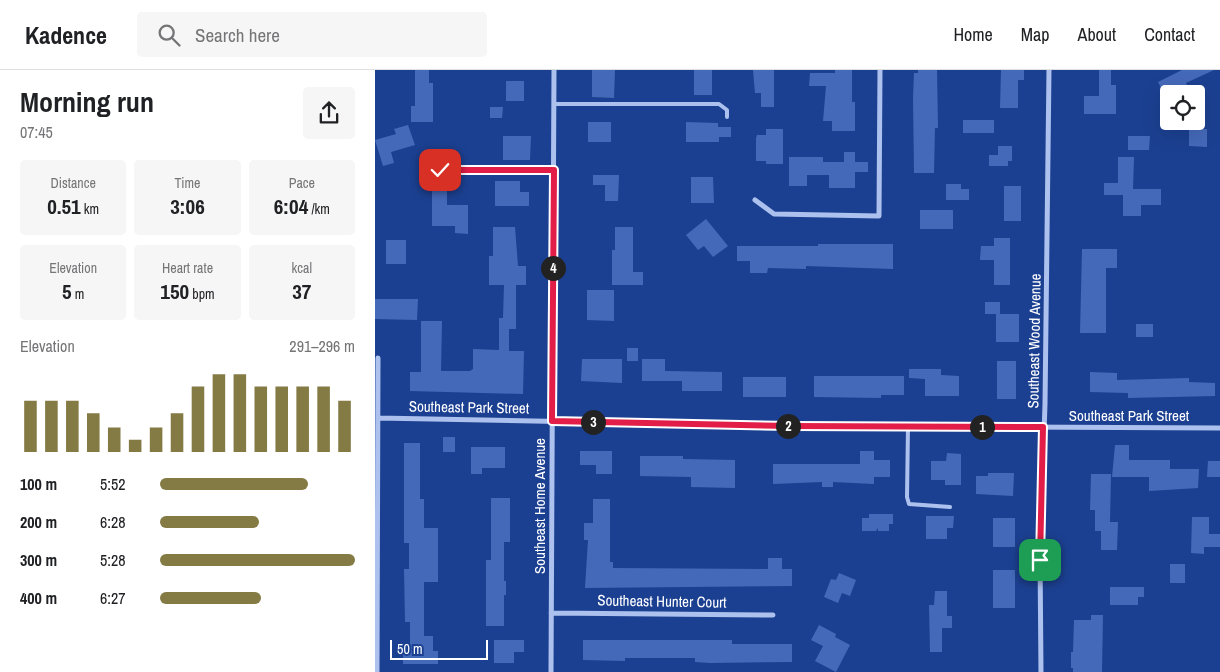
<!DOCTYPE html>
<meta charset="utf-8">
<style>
:root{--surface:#fff;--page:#f6f6f6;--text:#202124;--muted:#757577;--line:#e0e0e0;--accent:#847a44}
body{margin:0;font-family:"Archivo Narrow",sans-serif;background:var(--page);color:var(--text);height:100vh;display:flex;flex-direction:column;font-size:19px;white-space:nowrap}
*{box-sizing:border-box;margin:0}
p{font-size:16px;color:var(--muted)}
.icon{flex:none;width:28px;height:28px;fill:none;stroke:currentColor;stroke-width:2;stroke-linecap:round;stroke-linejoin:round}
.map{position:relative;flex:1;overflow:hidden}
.side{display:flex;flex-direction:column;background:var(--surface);width:375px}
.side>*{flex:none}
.buttons{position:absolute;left:785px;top:15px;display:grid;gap:10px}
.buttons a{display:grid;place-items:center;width:45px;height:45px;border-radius:5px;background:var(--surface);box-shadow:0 5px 20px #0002;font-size:25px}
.scale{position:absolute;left:15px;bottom:12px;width:98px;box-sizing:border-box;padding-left:5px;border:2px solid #fff;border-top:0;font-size:14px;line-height:18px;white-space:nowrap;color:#fff;-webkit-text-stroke:4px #1c4091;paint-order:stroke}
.pin{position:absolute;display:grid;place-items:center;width:42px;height:42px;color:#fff;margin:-21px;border-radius:10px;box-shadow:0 2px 8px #0006}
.km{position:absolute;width:25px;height:25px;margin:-12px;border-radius:50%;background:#222;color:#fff;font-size:14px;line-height:25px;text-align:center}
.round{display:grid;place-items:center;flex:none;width:52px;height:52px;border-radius:5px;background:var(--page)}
.summary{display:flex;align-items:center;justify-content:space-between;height:85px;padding:0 20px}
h1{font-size:28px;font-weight:800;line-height:38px}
.figures{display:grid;grid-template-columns:repeat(3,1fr);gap:8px;height:85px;padding:5px 20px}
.figures div{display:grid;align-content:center;border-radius:5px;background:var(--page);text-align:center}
.figures b{font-size:21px;font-weight:800}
.figures small{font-size:14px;font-weight:400}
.figures p{font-size:14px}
.chart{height:140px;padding:10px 20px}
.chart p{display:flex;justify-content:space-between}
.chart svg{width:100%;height:90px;margin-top:5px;stroke:var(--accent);stroke-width:6}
ul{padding:0 20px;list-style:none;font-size:16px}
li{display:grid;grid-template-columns:80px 60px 1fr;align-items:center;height:38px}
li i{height:12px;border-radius:6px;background:var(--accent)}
header{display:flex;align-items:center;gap:30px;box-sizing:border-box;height:70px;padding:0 25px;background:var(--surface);border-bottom:1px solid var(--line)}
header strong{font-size:24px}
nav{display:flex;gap:28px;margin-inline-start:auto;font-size:18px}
.search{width:350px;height:45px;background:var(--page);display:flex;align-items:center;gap:12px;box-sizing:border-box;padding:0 18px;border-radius:5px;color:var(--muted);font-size:19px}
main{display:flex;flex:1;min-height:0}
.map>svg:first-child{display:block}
.building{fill:#4569b9}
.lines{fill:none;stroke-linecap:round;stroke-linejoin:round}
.lane{stroke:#acc1ee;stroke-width:4}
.street{stroke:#acc1ee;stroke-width:5}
.route-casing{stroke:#fff;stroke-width:10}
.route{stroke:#e11d48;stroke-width:6}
.labels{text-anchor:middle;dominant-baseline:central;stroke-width:5;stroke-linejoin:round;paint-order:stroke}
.street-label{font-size:15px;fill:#fff;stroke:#1c4091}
</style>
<header>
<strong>Kadence</strong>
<div class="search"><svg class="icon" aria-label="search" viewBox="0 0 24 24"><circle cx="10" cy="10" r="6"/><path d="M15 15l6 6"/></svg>Search here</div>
<nav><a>Home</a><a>Map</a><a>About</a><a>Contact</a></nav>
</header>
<main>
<section class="side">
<div class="summary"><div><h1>Morning run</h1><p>07:45</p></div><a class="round"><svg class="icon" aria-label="share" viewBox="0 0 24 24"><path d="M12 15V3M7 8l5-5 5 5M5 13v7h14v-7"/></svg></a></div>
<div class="figures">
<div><p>Distance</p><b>0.51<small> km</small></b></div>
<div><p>Time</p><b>3:06</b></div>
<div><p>Pace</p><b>6:04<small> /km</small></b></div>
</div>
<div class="figures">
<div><p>Elevation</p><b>5<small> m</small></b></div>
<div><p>Heart rate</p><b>150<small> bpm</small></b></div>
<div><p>kcal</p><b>37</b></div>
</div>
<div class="chart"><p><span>Elevation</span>291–296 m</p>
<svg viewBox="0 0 160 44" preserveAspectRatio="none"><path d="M5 44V19M15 44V19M25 44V19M35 44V25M45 44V32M55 44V38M65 44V32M75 44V25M85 44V12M95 44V6M105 44V6M115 44V12M125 44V12M135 44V12M145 44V12M155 44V19"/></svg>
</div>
<ul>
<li><b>100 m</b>5:52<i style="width:76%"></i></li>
<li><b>200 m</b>6:28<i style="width:51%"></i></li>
<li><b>300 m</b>5:28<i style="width:100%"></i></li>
<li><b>400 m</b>6:27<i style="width:52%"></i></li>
</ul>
</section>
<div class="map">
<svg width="845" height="602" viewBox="0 0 845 602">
<rect width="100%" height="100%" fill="#1c4091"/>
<!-- building -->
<path class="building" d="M40,0H54V13H58V52H36V36H40Z
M217,0H240L239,28L217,27Z
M319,0H337V25H319Z
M378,0H399V37H386V23H380Z
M460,0H477V32H480V61H457V51H448L451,16H434L435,3H460Z
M543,0H562L563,58H560L559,103H539L538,28L539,3H543Z
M626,0H649V10H643V38H625Z
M724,0H736V15H741V44H709V26H724Z
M807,0H839L811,13L817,24H789L783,12Z
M131,11H149V31H131Z
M115,37H128L127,48H115Z
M588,50H619V63H588Z
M213,52H236V72H213Z
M311,52L343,53V57H356V67H344V72H311Z
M33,55L40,75L16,82L19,93L8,96L0,70L21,64L19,59Z
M391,59H408V94H391V91H381V68L382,65H391Z
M814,59H832V77L814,76Z
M128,66H156L155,90H128Z
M753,66H775L774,80H753Z
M623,76H637V91H633V96H614V85H623Z
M469,82H480V92H493V102H480V118H454V105H432V116H414V87H448V92H469Z
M743,87H759L758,119H786V135H766V146H748V125H729V113H743Z
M218,105H244L243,131H230V115H218Z
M316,107H338L339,133H316Z
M120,111H145V122H154V136H120Z
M571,114H586V119H594V130H571Z
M629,116H646V151H629Z
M57,120H72V135H93V164L80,163V156H57Z
M545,140H578V159H545Z
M331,149L353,176L338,187L329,176L323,180L311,165Z
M118,157H140L143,196H151V215H141V259H134V281H149L148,324L35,321V302H46V251H67L66,301H95L98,299V279L124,280V248H128L129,215H114V186H118Z
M240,157H258V202H268V215H237V180H240Z
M619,168H635V215H619V190H605L606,176H619Z
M11,170H31V194H11Z
M443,174H518V199L431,196V199L393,198L392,203H375V191H362V176H443Z
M707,179H742V198H731V263H705Z
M212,220H239V251L212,250Z
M0,229H43L42,250L0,249Z
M610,232H625V244H644V272H621V244H610Z
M761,254H778V267H761Z
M252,278H263V291H252Z
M207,289H247V313L206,311Z
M267,289H290V301L347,302V321H307V311H267Z
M622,291H641V329H622Z
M534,299H566V305L584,306V326H550V309L534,308Z
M715,302L742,303V310L814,308V312L840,313V326L753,328V323L715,322Z
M439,306H529V325H506V328L439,327Z
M368,307H411V327H368Z
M68,367H80V382H68Z
M29,373H45V429H49V458H63V512H49V566H58V581H63V594H28V581H35V552H30L29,499H34V473H29Z
M740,375H754V390H795V399H824L823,418L774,421V407H737Z
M96,377H130V398H107V404H96Z
M205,381H237V404H221V395H205Z
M485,381H499V390H515V407H499V414L458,412V417H447V412L398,414V394H485Z
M572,383L586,384V415H570V410H556V391H571Z
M265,386H308V389L360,390V418L316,417V407L265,406Z
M833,391H845V407H832Z
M613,403H639L638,426L601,424V406H613Z
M716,404H736L735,452H743L742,480H726V461H720V440H715Z
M116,428H135V472H129V511H131V525H129V556H111V490H116Z
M218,429H235V492H238V498L393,499V488H407V499H417V516L210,518L213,470H209V453H218Z
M494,444H518V454H514V461H503V458L501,461H487V448H494Z
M551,446H579L578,458H572V469H551Z
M817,447H834V464H845V477H829V484L816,483Z
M618,448H640V477H618Z
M795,494H810V513H795Z
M618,500H640V538H618Z
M464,503L481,510L475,526L467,523L463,533L449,527L456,509L461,510Z
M735,517H769V527H763V535H735Z
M560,521H572V546H577V558H567V582H555L554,535H559Z
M716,545H728L727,602H698V598H696V582H698L699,550H716Z
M444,555L461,564L460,567L475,575L461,602L440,591L448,576L436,570Z
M119,570H149V582H139V593H119Z
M208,570H357V574H417V592L335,593L320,592V588H250V591L208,590Z"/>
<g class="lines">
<!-- lane -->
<path class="lane" d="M179,34H344L352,40V47
M65,100H179
M533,357L532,427L534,434L575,437"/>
<!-- street -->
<path class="street" d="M380,130L399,144L504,146L505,0
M3,348L416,356L845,358
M176,543L398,545
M2,602L3,288
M176,602L179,0
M666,602L665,485L670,334L674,0"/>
</g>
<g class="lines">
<!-- route casing -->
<g class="route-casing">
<path id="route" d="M65,100H179L177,351L416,356L668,357L665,490"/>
</g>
<!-- route -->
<use href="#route" class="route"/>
</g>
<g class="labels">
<!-- street labels -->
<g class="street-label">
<text transform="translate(659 271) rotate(-89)">Southeast Wood Avenue</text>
<text transform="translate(94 337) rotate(1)">Southeast Park Street</text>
<text x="754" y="345">Southeast Park Street</text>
<text transform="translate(164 436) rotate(-90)">Southeast Home Avenue</text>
<text transform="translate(287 531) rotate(1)">Southeast Hunter Court</text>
</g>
</g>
</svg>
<div class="buttons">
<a><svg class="icon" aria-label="locate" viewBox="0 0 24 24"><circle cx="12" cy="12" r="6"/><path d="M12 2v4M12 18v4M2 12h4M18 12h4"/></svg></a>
</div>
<div class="scale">50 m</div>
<div class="pin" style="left:665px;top:490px;background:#1e9e55"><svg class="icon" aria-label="arrive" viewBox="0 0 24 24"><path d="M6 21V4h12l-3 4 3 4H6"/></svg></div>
<div class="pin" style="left:65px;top:100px;background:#d93025"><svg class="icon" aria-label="check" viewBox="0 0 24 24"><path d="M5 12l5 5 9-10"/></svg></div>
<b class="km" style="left:607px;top:357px">1</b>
<b class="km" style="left:413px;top:356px">2</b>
<b class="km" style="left:218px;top:352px">3</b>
<b class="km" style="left:178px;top:198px">4</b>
</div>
</main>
